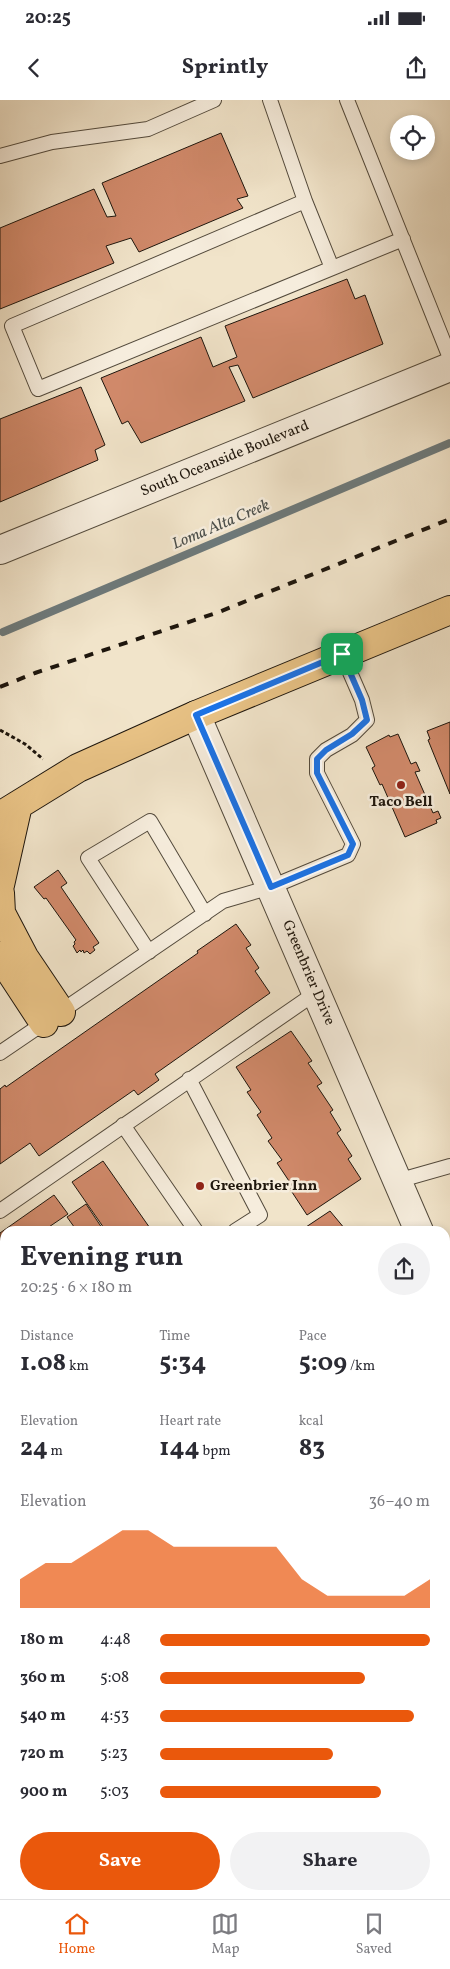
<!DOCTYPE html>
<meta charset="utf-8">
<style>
:root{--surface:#fff;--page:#f2f2f3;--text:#2b2b33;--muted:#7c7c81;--line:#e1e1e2;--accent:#ea580c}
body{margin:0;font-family:Vollkorn,serif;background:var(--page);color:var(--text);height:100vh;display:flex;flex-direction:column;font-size:19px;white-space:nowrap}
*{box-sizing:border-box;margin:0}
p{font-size:16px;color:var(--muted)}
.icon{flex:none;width:28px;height:28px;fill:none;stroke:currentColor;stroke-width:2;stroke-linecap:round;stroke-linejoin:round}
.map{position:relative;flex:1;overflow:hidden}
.details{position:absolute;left:0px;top:1126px;width:450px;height:674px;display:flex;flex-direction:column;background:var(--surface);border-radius:15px 15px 0 0;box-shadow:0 2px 8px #0003}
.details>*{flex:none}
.buttons{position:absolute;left:390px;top:15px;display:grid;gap:10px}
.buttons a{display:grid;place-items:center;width:45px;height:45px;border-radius:50%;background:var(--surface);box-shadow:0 2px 8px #0003;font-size:25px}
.pin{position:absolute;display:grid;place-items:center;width:42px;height:42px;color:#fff;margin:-21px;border-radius:10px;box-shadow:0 2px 8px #0006}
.round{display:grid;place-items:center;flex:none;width:52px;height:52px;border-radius:26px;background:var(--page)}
.head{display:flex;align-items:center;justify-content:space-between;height:85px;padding:0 20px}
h1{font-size:28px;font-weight:700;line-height:38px}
.stats{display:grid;grid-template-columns:repeat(3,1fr);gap:8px;height:85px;padding:5px 20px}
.stats div{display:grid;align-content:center}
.stats b{font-size:25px;font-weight:700}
.stats small{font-size:14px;font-weight:400}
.stats p{font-size:14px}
.chart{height:140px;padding:10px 20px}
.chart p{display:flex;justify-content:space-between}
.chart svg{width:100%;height:90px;margin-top:5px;fill:var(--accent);opacity:.7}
.button{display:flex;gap:10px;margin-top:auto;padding:10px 20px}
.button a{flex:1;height:58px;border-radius:30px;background:var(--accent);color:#fff;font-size:20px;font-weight:700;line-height:58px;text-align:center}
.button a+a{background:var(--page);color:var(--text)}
ul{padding:0 20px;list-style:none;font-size:16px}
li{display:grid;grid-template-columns:80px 60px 1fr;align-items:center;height:38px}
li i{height:12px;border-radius:6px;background:var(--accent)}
.status{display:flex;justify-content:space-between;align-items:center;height:35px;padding:0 25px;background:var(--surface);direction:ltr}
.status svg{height:14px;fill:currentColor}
header{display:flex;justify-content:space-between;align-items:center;height:65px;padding:0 20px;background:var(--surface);font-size:22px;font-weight:700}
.dock{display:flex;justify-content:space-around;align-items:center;height:70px;border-top:1px solid var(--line);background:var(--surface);font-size:14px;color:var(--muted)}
.dock a{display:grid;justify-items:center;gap:2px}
.dock .selected{color:var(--accent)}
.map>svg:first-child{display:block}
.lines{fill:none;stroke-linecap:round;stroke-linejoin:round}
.stream{stroke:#6d797a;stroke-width:8}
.building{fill:#d0896a;stroke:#1e160d}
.service-casing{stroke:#534a3c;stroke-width:16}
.minor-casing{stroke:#534a3c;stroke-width:30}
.tertiary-casing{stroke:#534a3c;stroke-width:30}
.primary-casing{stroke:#1e160d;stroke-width:30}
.path{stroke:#1e160d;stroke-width:3;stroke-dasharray:4 2.5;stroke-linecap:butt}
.service{stroke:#f6eddd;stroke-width:14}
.minor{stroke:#f6eddd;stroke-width:28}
.tertiary{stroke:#f6eddd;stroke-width:28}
.primary{stroke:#e8c285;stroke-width:28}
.rail{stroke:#1e160d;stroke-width:4;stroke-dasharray:9 9;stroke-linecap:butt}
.route-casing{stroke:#fff;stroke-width:10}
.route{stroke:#1a73e8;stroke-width:6}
.poi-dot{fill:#8f2418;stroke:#f6eddd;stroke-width:2}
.labels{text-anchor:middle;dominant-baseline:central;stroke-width:5;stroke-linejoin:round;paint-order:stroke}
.street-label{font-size:15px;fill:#1e160d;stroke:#f6eddd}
.poi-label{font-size:15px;font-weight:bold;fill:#1e160d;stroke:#f6eddd}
.water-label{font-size:16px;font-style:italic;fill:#4c504c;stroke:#f6eddd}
</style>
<div class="status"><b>20:25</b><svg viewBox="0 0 49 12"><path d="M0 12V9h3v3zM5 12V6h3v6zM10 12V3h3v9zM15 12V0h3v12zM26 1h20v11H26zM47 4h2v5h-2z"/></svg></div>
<header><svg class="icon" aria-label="back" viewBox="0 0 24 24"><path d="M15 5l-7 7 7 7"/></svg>Sprintly<svg class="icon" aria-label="share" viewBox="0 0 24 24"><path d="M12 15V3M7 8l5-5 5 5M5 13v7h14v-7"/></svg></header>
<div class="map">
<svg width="450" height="1799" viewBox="0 0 450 1799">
<rect width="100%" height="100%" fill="#f1e4ca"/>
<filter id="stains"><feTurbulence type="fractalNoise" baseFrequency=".004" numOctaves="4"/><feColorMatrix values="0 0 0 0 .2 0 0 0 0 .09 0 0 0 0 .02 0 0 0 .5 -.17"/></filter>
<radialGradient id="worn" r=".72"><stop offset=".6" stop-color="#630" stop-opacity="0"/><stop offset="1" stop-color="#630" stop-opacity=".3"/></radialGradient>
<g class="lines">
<!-- stream -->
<path class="stream" d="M3,532L450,343"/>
</g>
<!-- building -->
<path class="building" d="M221,33L248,96L237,99L243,108L139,152L131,138L106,146L114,163L0,209V128L94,89L107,117L116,116L102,83Z
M347,179L355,199L365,195L383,244L253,298L238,265L229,267L245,301L141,343L128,321L122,324L101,278L201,237L213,267L237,257L225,226Z
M81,287L105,345L95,350L98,360L0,402V319Z
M450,622V694L428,640L430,639L427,631Z
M398,634L411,664L416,662L420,671L415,672L433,713L438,711L441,718L436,720L437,723L405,737L382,684L380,685L372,668L375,666L366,647L389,635L390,637Z
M58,770L67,783L61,787L99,843L93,847L95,850L90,854L87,851L84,853L83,850L81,852L80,850L77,853L73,846L75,844L74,842L76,840L46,798L44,799L34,787Z
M236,824L251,845L246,848L259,868L255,871L270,893L155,974L159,980L138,995L134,990L39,1056L30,1043L0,1064V989L5,985L6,987L198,853L197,851Z
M291,931L312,961L308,963L322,983L317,986L333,1010L330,1012L341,1030L337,1033L352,1056L348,1059L361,1079L307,1115L290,1089L293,1087L277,1063L282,1060L268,1041L272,1038L257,1015L261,1012L247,992L251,990L236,967Z
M103,1061L152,1131H106L72,1082Z
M54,1095L68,1114L43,1131H5V1158L0,1161V1133Z
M86,1104L104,1131H77L67,1117Z
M330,1111L345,1129L344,1131H300Z
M5,1193V1250L0,1253V1197Z
M445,1308L450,1314V1360L445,1364Z
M450,1427V1457L445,1461V1431Z
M450,1530V1553L446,1531Z
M0,1608H5V1693L0,1636Z
M230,1795H280L279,1799H229Z
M289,1795H313V1799H289Z
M344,1795H369V1799H344Z"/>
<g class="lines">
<!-- service casing -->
<g class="service-casing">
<path id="service" d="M270,0L305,101
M347,0L450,258
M0,56L52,42L148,29L214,0
M332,168L305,101L12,226L38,289L403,139
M149,852L88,758L150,721L205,814
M0,953L223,801L271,787L348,755L353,744L317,673V659L326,650L352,635L367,620L362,600L342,554
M189,979L260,1115L235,1131
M123,1025L196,1131
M397,1081L450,1066
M0,1111L317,892"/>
</g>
<!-- minor casing -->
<g class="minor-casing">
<path id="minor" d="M0,1780L2,1799
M327,1799V1795"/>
</g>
<!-- tertiary casing -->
<g class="tertiary-casing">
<path id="tertiary" d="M0,450L450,267
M196,615L419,1131
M445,1193L450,1205
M0,1529L5,1525"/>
</g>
<!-- primary casing -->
<g class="primary-casing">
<path id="primary" d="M0,716L78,668L196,615L450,510
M0,785L18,705
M0,793L1,813L24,857L61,912
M0,856L44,923"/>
</g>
<!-- path -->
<path class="path" d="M0,630L25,644L43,659"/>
<!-- service -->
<use href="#service" class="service"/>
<!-- minor -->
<use href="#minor" class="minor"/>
<!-- tertiary -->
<use href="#tertiary" class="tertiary"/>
<!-- primary -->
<use href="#primary" class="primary"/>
<!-- rail -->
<path class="rail" d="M0,587L35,573L219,512L450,419"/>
</g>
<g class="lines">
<!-- route casing -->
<g class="route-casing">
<path id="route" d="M342,554L362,600L367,620L352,634L326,650L317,659V673L353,744L348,755L271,787L196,615Z"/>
</g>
<!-- route -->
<use href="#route" class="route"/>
</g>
<!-- markers -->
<g class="poi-dot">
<circle cx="401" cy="685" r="5"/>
<circle cx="200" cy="1086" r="5"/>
</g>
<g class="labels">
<!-- street labels -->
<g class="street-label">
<text transform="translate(225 359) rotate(-22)">South Oceanside Boulevard</text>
<text transform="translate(308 873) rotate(67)">Greenbrier Drive</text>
</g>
<!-- poi labels -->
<g class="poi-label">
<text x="401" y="702">Taco Bell</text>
<text x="210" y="1086" text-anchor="start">Greenbrier Inn</text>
</g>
<!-- water labels -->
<g class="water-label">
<text transform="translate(221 425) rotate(-23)">Loma Alta Creek</text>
</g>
</g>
<rect width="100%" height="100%" filter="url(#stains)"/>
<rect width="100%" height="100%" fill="url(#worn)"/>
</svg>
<div class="buttons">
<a><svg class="icon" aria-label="locate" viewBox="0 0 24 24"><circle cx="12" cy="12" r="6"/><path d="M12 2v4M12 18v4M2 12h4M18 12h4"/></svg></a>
</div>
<div class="pin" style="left:342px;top:554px;background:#1e9e55"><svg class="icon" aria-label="arrive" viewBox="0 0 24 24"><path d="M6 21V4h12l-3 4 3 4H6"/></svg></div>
<section class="details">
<div class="head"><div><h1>Evening run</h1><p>20:25 · 6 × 180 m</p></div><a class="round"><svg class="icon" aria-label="share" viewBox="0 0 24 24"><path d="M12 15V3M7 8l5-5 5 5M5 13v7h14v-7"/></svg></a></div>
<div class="stats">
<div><p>Distance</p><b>1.08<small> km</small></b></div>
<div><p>Time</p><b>5:34</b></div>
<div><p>Pace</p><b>5:09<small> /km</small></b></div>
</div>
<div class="stats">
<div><p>Elevation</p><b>24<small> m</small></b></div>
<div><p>Heart rate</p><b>144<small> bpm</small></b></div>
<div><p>kcal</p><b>83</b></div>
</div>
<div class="chart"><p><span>Elevation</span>36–40 m</p>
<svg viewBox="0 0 160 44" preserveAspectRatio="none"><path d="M0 44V30L10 22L20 22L30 14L40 6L50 6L60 14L70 14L80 14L90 14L100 14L110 30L120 38L130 38L140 38L150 38L160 30V44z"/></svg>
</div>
<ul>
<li><b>180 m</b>4:48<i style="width:100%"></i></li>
<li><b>360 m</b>5:08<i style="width:76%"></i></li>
<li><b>540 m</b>4:53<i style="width:94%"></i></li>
<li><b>720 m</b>5:23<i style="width:64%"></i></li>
<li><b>900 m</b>5:03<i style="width:82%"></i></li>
</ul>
<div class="button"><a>Save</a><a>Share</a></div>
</section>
</div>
<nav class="dock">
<a class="selected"><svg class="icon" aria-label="home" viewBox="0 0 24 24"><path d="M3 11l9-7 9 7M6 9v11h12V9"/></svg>Home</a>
<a><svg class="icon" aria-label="map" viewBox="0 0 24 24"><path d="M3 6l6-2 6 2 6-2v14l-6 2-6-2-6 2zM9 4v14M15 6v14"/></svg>Map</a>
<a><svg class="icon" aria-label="saved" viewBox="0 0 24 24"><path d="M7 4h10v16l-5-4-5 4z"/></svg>Saved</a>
</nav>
